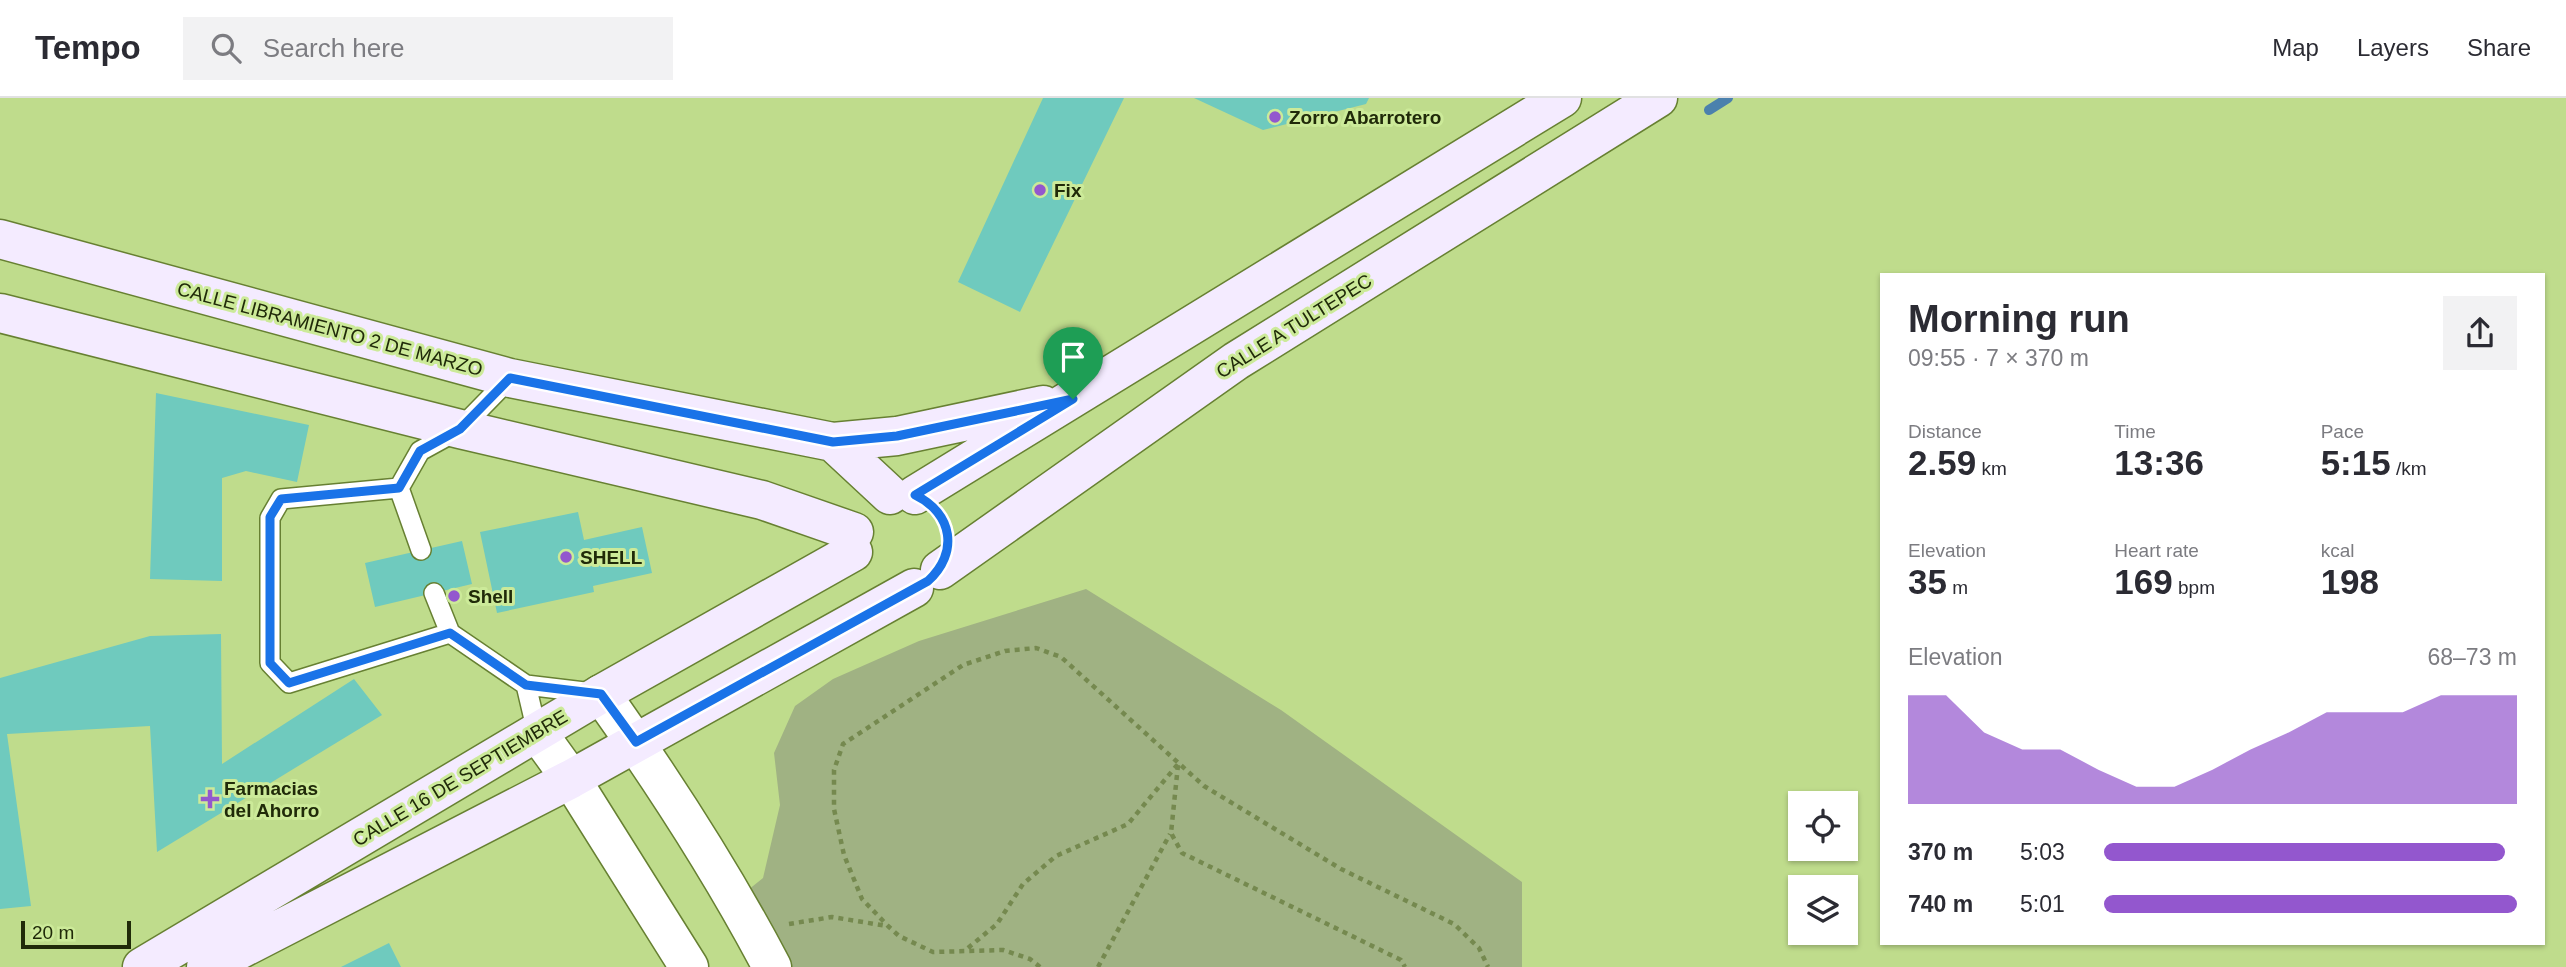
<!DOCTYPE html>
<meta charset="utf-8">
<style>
:root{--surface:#fff;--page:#f2f2f3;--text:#2b2b33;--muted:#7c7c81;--line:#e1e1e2;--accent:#9357ce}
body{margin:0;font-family:Helvetica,sans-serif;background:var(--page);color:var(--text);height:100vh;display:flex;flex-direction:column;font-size:26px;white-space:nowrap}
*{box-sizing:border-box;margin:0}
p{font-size:23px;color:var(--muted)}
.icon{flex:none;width:38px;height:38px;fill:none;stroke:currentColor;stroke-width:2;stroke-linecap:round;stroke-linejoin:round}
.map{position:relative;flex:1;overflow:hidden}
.drawer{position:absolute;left:1880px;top:175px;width:665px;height:672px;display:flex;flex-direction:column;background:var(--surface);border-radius:0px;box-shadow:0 2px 5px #0004}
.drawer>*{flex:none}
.tools{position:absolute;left:1788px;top:693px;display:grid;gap:14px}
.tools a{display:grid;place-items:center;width:70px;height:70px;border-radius:0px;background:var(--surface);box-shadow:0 2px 5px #0004;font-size:35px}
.scale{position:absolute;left:21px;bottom:18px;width:110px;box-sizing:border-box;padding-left:7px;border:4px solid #202a09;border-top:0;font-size:19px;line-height:24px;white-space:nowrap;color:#202a09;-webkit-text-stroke:5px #ccea99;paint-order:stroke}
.pin{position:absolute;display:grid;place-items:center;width:60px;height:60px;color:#fff;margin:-72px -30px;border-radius:50% 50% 50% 0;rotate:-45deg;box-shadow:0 0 7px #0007}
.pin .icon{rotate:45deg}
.round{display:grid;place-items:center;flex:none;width:74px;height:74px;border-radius:0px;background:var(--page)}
.head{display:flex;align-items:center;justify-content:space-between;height:119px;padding:0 28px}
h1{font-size:38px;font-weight:600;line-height:52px}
.figures{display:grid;grid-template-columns:repeat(3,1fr);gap:10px;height:119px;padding:7px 28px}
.figures div{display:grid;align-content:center}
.figures b{font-size:35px;font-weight:600}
.figures small{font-size:19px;font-weight:400}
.figures p{font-size:19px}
.chart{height:196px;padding:14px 28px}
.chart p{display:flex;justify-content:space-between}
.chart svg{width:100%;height:126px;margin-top:7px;fill:var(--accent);opacity:.7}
ul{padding:0 28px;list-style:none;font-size:23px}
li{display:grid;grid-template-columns:112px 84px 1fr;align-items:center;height:52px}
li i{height:18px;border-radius:9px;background:var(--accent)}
header{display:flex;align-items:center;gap:42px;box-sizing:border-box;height:98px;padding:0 35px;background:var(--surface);border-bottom:2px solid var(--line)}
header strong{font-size:33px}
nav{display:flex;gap:38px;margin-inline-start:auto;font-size:24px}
.search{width:490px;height:63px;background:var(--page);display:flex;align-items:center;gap:18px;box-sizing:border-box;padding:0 24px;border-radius:0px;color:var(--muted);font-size:26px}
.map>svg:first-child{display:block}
.green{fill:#a0b283}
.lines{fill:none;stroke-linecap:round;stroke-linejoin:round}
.stream{stroke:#4b81ad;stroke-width:10}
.building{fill:#6fcabe}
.lane-casing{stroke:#678032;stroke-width:22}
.street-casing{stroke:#678032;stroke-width:41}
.secondary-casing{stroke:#678032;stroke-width:41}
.path{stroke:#75894f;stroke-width:4.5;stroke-dasharray:5 5;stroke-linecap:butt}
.lane{stroke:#fff;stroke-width:19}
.street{stroke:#fff;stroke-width:38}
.secondary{stroke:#f4ebff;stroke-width:38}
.route-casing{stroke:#fff;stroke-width:14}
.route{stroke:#1a73e8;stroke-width:9}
.poi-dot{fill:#9357ce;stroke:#ccea99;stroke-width:2.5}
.labels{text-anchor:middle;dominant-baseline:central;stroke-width:6;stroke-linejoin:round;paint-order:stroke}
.poi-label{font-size:19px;font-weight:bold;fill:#202a09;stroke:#ccea99;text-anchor:start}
.street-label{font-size:19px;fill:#202a09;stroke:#ccea99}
</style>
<header>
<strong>Tempo</strong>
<div class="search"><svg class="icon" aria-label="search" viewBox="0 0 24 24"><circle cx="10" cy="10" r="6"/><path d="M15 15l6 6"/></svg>Search here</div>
<nav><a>Map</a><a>Layers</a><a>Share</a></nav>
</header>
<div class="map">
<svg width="2566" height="869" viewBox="0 0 2566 869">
<rect width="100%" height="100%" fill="#bfdc8c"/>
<!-- green -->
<path class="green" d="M1086,491L1281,612L1522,784V869H790L748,792L763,780L780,707L774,655L795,608L833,581L919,543Z"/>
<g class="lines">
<!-- stream -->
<path class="stream" d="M1709,12L1728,0"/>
</g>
<!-- building -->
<path class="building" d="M1043,0H1124L1020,214L958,184Z
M1194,0H1369L1366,6L1263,32Z
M156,295L309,327L297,384L246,373L222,380V483L150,481Z
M578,414L584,442L642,429L652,475L593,488L594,494L497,515L480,434Z
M462,443L472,486L375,509L365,465Z
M221,536L222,666L354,581L382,617L157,754L150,628L7,636L31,808L0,811V580L150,538Z
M389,845L401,869H341Z"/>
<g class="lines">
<!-- lane casing -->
<g class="lane-casing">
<path id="lane" d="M399,390L281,401L270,420V565L289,585L450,535
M421,452L399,390L420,353L460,331L510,280
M434,495L450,535L526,587L593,595
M526,587L537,634"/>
</g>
<!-- street casing -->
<g class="street-casing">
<path id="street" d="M601,596C663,683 722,774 772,869
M537,634L571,681L689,869"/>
</g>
<!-- secondary casing -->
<g class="secondary-casing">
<path id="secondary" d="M0,141L510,280L833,344L890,397
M0,215L460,331L762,402L854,434
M833,344L897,338L1043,307
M915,397L1562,0
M940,472L1236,263L1658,0
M142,869L601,596L853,454
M206,869L571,681L914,490"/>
</g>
<!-- path -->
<path class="path" d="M1178,667L1171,735L1182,755L1401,862L1405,869
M789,826L832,819L887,828
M968,850L997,826L1023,786L1056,758L1128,726L1178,666
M1040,869L1030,861L1003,852L933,854L899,838L888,828L862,801L844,757L834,711V672L843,646L963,567L1005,553L1036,550L1061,559L1204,688L1341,771L1454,826L1479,850L1488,869
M1098,869L1170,736"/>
<!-- lane -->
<use href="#lane" class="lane"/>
<!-- street -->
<use href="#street" class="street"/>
<!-- secondary -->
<use href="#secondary" class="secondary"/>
</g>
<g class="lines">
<!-- route casing -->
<g class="route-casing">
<path id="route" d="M510,280L833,344L897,338L1073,301L915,397C953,415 959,455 928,483L636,644L601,596L526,587L450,535L289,585L270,565V419L281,401L399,390L420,353L460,331Z"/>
</g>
<!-- route -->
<use href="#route" class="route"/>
</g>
<!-- markers -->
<g class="poi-dot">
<circle cx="1275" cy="19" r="7"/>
<circle cx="1040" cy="92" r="7"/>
<circle cx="566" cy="459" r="7"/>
<circle cx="454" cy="498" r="7"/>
<path d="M206.5 690.5h7v7h7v7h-7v7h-7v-7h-7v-7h7z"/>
</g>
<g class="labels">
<!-- poi labels -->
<g class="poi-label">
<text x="1289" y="19">Zorro Abarrotero</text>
<text x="1054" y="92">Fix</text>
<text x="580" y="459">SHELL</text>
<text x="468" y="498">Shell</text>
<text x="224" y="690">Farmacias<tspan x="224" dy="22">del Ahorro</tspan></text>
</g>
<!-- street labels -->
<g class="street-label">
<text transform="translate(1294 228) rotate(-32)">CALLE A TULTEPEC</text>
<text transform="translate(330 231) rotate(15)">CALLE LIBRAMIENTO 2 DE MARZO</text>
<text transform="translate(460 680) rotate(-31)">CALLE 16 DE SEPTIEMBRE</text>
</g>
</g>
</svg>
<div class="tools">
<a><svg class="icon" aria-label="locate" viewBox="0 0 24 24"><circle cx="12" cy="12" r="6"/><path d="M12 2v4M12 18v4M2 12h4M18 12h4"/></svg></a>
<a><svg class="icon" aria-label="layers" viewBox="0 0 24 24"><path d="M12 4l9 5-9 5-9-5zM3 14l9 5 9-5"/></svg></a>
</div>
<div class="scale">20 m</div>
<div class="pin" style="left:1073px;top:301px;background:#1e9e55"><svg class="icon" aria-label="arrive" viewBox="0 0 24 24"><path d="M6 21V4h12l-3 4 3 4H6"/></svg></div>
<section class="drawer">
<div class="head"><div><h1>Morning run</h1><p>09:55 · 7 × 370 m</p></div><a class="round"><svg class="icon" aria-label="share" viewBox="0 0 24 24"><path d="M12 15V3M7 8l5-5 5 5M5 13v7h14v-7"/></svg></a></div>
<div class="figures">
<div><p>Distance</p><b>2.59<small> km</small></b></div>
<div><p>Time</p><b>13:36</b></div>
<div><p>Pace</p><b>5:15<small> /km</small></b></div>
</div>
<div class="figures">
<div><p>Elevation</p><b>35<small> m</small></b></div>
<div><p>Heart rate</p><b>169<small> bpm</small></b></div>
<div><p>kcal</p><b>198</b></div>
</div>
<div class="chart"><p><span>Elevation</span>68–73 m</p>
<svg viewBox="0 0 160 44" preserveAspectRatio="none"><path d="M0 44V6L10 6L20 19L30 25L40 25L50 32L60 38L70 38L80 32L90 25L100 19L110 12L120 12L130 12L140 6L150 6L160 6V44z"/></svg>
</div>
<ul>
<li><b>370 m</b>5:03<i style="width:97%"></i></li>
<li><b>740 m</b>5:01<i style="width:100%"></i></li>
</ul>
</section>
</div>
